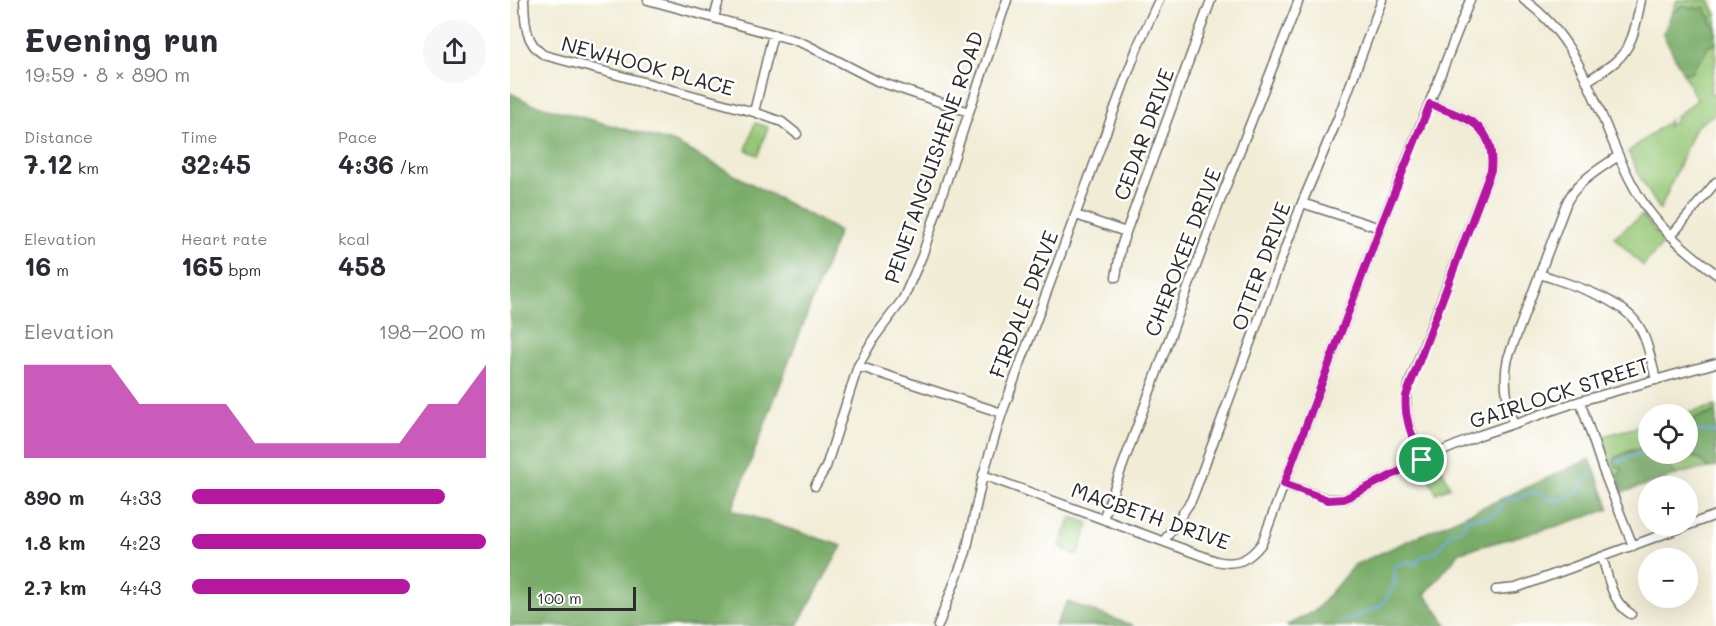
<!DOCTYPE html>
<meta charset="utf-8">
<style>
:root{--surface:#fff;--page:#f7f7f7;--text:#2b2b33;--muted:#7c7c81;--accent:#b5179e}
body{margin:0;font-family:Mali,sans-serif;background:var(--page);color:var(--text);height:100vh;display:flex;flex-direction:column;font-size:22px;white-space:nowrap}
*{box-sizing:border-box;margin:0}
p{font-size:20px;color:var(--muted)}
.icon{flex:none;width:33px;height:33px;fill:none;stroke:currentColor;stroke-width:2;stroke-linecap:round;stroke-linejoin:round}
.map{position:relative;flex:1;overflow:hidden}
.panel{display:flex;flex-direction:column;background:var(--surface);width:510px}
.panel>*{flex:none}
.buttons{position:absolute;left:1128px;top:404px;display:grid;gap:12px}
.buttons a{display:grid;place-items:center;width:60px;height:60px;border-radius:50%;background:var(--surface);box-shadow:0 6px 24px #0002;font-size:30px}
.scale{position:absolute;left:18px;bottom:15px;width:108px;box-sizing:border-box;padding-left:6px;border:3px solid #2b2b2b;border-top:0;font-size:16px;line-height:21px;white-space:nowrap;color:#2b2b2b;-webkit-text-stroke:4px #fff;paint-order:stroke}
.pin{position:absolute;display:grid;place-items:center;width:51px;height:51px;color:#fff;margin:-26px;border:3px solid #fff;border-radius:50%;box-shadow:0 2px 6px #0007}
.round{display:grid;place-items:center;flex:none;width:63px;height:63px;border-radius:32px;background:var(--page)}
.overview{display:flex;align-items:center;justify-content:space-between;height:102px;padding:0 24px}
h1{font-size:33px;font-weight:700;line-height:45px}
.metrics{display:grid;grid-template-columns:repeat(3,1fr);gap:9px;height:102px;padding:6px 24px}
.metrics div{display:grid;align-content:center}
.metrics b{font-size:26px;font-weight:700}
.metrics small{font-size:16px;font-weight:400}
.metrics p{font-size:16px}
.chart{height:168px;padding:12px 24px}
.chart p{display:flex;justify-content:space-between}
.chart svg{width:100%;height:108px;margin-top:6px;fill:var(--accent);opacity:.7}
ul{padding:0 24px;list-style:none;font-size:20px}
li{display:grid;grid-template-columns:96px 72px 1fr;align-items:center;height:45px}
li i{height:15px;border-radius:8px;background:var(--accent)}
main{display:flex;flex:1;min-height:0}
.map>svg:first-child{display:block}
.green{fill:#96c776;stroke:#607950;stroke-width:1.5}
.forest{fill:#78ac67;stroke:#526c49;stroke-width:1.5}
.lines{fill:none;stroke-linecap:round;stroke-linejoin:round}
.stream{stroke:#6fade1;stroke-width:2}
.minor-casing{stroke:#706f66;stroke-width:11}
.minor{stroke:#fff;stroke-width:8}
.route-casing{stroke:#fff;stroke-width:12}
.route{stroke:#b5179e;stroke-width:8}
.labels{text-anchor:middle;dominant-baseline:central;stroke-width:5;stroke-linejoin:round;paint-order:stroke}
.street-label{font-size:21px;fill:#2b2b2b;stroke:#fff}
</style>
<main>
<section class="panel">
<div class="overview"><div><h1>Evening run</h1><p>19:59 · 8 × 890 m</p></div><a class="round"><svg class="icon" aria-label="share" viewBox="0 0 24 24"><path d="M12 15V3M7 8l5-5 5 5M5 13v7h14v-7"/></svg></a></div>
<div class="metrics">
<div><p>Distance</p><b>7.12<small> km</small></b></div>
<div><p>Time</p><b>32:45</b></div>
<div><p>Pace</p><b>4:36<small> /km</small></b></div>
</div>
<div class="metrics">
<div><p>Elevation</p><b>16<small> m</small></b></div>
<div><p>Heart rate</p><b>165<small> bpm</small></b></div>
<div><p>kcal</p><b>458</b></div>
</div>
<div class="chart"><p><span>Elevation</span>198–200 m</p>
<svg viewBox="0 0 160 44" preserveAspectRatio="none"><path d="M0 44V6L10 6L20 6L30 6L40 22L50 22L60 22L70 22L80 38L90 38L100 38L110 38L120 38L130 38L140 22L150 22L160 6V44z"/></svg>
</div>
<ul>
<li><b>890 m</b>4:33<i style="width:86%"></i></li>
<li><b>1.8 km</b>4:23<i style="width:100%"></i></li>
<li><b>2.7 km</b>4:43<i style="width:74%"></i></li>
</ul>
</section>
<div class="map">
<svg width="1206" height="626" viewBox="0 0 1206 626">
<rect width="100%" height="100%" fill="#fff"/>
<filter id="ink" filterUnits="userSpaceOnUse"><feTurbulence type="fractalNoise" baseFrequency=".0167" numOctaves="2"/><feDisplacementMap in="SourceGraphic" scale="12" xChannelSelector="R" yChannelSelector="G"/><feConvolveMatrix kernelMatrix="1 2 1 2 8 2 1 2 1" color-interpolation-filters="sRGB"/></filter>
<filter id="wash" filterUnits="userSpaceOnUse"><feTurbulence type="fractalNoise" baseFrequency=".008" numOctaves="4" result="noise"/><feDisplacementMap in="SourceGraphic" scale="24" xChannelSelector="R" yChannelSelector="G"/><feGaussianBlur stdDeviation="1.35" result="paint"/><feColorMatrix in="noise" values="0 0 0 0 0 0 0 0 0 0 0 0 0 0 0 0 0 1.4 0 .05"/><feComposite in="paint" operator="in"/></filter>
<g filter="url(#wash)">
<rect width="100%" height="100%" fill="#f1ecd5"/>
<!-- green -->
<path class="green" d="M1167,0H1199L1206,15V35L1201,22L1188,9L1169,7L1166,12L1161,15Z
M1206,43V60L1200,92L1206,95V113L1185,127L1150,210L1132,181L1118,152L1160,120L1157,127L1166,121V116L1187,100L1173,73H1179C1187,62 1191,45 1206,43Z
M245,123L258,127L248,155L236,150Z
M1132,215L1153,241L1152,245L1133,266L1104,237Z
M1206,406V412C1197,416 1188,415 1180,421L1178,420V414H1174Z
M1138,424V445L1133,449L1121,450L1106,457L1112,470L1110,479L1112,491L1111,493L1090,437Z
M1172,456L1188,458L1199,468L1183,470L1166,475L1153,464L1156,458Z
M929,462L940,487L926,493L915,469Z
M561,517L579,523L568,555L555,550L550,546Z"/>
<!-- forest -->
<path class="forest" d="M1173,5L1181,9L1185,7L1188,9L1194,7L1197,10V14L1201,17V22L1206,27V43L1201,44L1195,48L1197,50C1193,57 1186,61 1182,69L1183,72L1173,73L1153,34L1161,15Z
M0,93L20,103L165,143L329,231L222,510L332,546L287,626H0Z
M1206,412V467L1199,468L1188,458L1172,456L1156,458L1153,464L1161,468L1166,475L1111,493L1112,486L1108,475L1112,470L1111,467H1106L1104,461C1113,450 1127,452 1138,445V453H1178V420L1180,421C1188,415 1197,416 1206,412Z
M1080,459L1100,509L1047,526L950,552L915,594L937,625L939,626H776L806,610L844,565Z
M557,602H558L624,626H545Z"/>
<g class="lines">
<!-- stream -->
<path class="stream" d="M1178,439L1188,431L1206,432
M1106,462L1138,451
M832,622L871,606L884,586L885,579L883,566L899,562L904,564L908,562L909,558L926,552L940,533L954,528L957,518C979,517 987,519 997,497L1004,499L1028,492L1039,500H1053L1068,492L1081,471"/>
</g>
</g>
<g filter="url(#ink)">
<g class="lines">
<!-- minor casing -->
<g class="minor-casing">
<path id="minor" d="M14,0C15,21 14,42 34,55L244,112L272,122L287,134
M138,0L284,40L297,45L367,81L459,112
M1014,0C1083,48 1091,141 1136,207C1155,234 1181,254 1206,274
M204,18L209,0
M1077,81C1086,75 1097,69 1105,62C1124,46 1126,23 1131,0
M244,112L263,34
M792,203L870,228
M566,215L616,232L701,0
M1161,236L1206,182
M1030,274C1061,285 1116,299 1131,330C1139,345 1142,364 1146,380
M606,277L611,247L616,232
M348,366L492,413
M1070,401L1093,470L1123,546
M1003,423C997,403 993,378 998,358L1056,204C1065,182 1090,169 1108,156
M912,460C901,431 890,414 900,382L981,170C986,124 956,118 920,104
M473,475L706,561C727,566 739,560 752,543L870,228L960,0
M774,484L817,499H834L912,460L970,435L1070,401L1206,363
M305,486L316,467L348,366L364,338L393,299L412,256L459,112L497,0
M593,519L710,201L789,0
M654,541L681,501L685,491L792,203L828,118L872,0
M1092,557C1099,578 1101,602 1121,614
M986,590L1006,588L1206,515
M428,626L456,552L473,475L492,413L629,43L649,0"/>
</g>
<!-- minor -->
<use href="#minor" class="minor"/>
</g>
</g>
<g class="lines" filter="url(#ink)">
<!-- route casing -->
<g class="route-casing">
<path id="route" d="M920,104C956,118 986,124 981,170L896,396C893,419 904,440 912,460L834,499L818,500L774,484L870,228Z"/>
</g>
<!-- route -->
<use href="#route" class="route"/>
</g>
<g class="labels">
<!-- street labels -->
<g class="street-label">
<text transform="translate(138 65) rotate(15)">NEWHOOK PLACE</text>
<text transform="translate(633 134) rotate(-70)">CEDAR DRIVE</text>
<text transform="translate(423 157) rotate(-71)">PENETANGUISHENE ROAD</text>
<text transform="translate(672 252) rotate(-69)">CHEROKEE DRIVE</text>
<text transform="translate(750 266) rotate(-70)">OTTER DRIVE</text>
<text transform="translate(513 304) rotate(-69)">FIRDALE DRIVE</text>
<text transform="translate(1049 392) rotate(-18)">GAIRLOCK STREET</text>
<text transform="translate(641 515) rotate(19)">MACBETH DRIVE</text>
</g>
</g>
</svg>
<div class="buttons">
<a><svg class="icon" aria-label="locate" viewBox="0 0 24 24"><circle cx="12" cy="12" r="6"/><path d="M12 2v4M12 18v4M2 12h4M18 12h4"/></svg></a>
<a>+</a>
<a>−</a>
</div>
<div class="scale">100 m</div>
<div class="pin" style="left:912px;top:460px;background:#1e9e55"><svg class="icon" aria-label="arrive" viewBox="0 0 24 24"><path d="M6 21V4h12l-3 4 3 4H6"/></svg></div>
</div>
</main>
